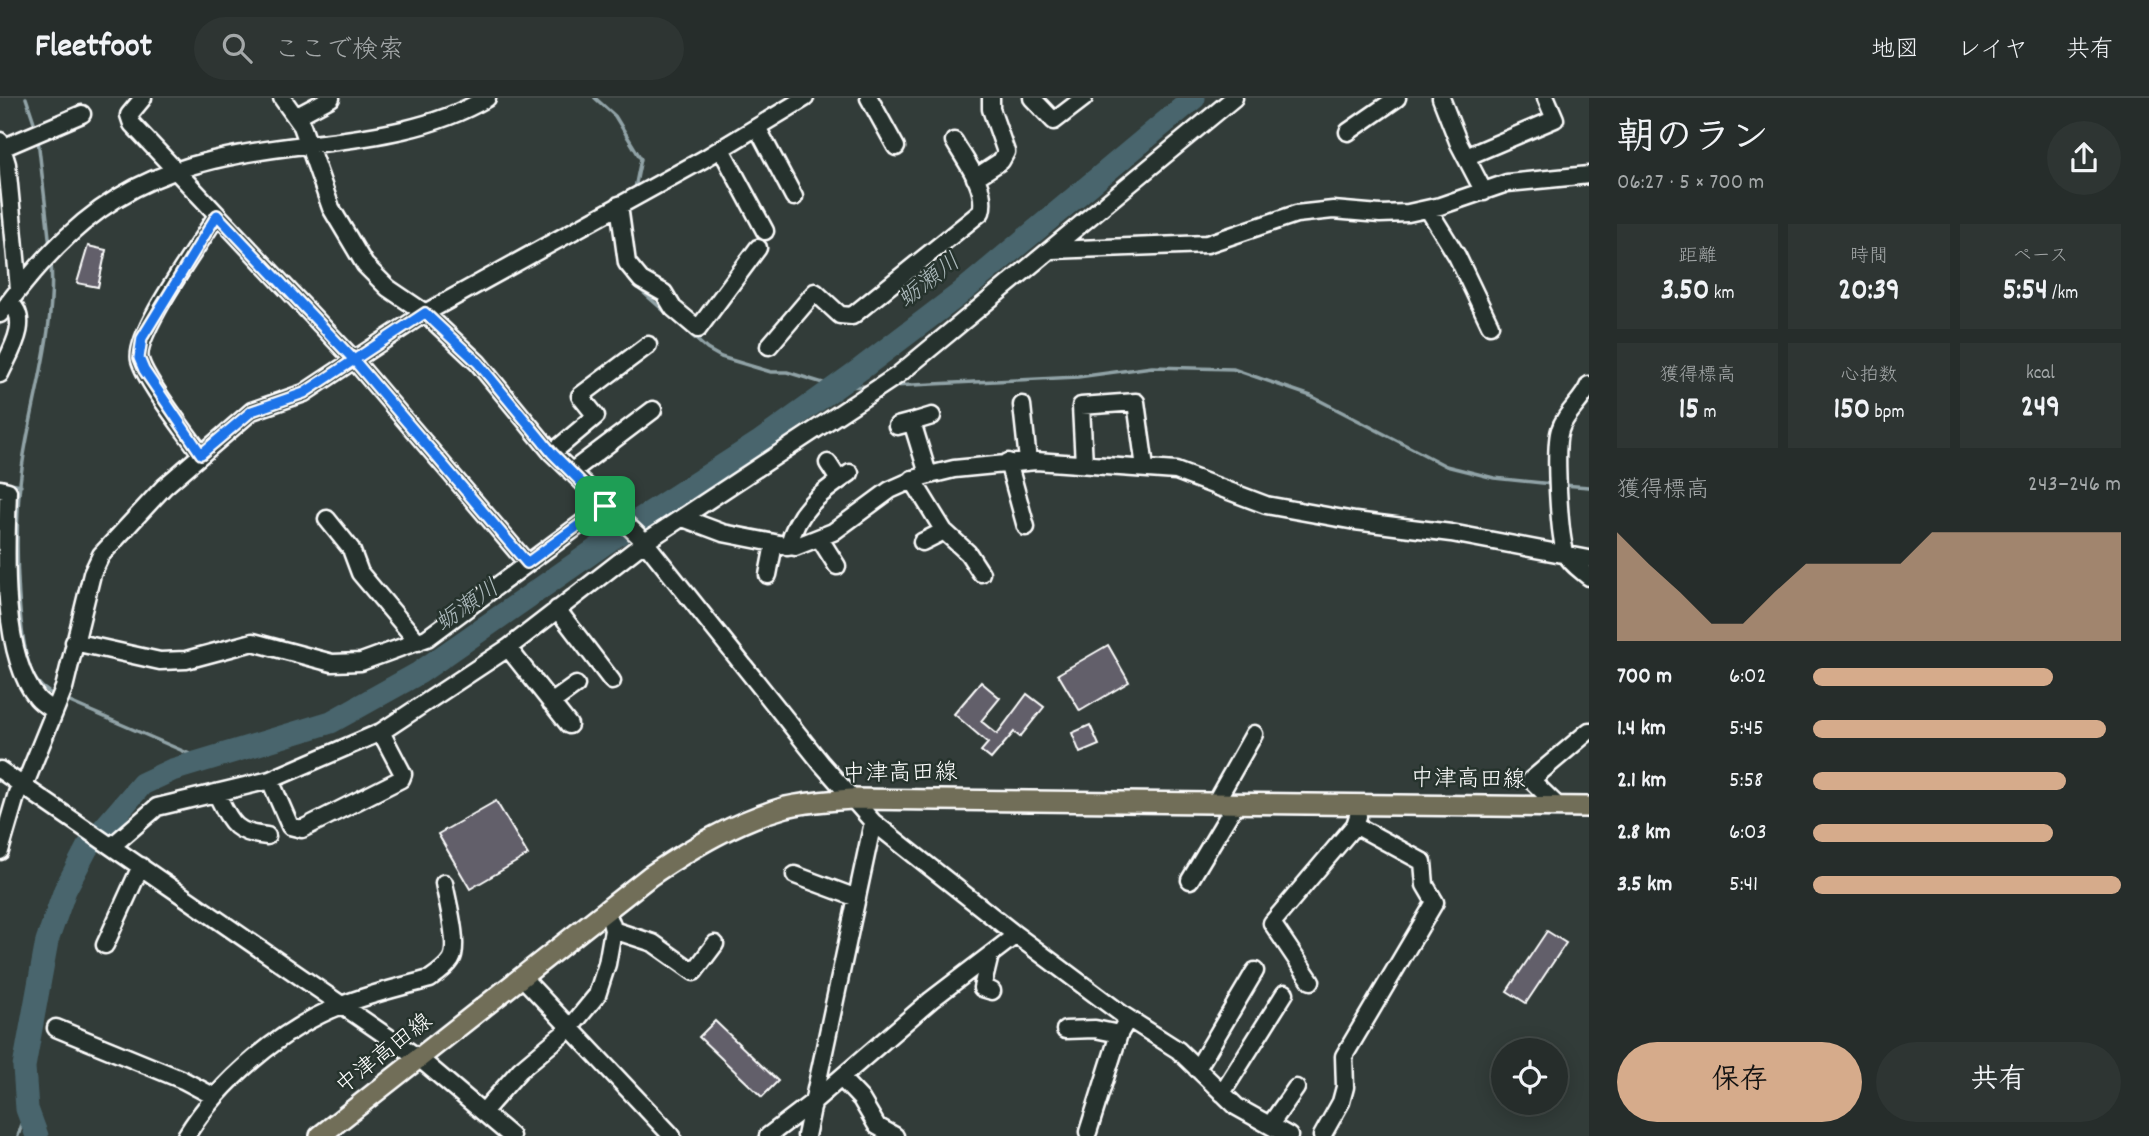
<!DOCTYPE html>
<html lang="ja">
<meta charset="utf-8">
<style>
:root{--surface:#262d2b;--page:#2e3533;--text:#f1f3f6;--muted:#a4a8a9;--line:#424947;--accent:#d6ab8b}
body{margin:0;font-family:Dekko,"Klee One",sans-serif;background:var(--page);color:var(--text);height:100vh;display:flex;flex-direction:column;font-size:26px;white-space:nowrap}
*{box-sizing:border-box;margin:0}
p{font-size:23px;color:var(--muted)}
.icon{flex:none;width:38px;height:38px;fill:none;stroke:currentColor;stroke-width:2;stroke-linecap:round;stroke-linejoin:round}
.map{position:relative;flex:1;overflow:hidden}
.drawer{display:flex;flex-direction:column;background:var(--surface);width:560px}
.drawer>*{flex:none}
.fabs{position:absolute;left:1491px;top:940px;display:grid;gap:14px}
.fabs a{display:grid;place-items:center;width:77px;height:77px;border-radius:50%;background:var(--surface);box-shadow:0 4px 18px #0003,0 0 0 2px var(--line);font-size:35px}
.pin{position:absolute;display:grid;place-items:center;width:60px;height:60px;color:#fff;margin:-30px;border-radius:14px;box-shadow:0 4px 10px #0006}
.round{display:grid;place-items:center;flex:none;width:74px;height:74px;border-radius:37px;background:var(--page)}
.headline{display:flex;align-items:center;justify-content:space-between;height:119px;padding:0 28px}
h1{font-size:38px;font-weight:800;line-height:52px}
.metrics{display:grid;grid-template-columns:repeat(3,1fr);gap:10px;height:119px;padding:7px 28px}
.metrics div{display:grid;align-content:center;border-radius:0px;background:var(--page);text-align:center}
.metrics b{font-size:30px;font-weight:800}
.metrics small{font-size:19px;font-weight:400}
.metrics p{font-size:19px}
.chart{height:196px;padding:14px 28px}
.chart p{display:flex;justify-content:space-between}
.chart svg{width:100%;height:126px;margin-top:7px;fill:var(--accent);opacity:.7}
.button{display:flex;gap:14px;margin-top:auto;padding:14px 28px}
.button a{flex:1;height:80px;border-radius:42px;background:var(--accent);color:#111;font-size:28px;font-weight:800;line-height:80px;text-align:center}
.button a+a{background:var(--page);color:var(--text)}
ul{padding:0 28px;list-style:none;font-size:23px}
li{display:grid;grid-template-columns:112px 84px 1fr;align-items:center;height:52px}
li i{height:18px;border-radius:9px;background:var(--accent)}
header{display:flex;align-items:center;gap:42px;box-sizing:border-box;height:98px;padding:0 35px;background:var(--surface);border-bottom:2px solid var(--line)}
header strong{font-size:33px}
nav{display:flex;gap:38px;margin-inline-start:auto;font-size:24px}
.search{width:490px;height:63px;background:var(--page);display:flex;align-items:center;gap:18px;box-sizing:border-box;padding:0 24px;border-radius:38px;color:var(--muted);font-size:26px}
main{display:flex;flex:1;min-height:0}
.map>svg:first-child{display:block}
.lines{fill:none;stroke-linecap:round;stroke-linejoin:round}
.stream{stroke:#91a3a7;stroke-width:3.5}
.river{stroke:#48656d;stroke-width:23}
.building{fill:#625f6b;stroke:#fff;stroke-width:2}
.minor-casing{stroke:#fff;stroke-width:21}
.major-casing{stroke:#fff;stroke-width:24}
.minor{stroke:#26332d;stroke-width:16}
.major{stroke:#716e59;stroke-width:19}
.route-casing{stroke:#fff;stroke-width:14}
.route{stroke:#1a73e8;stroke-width:9}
.labels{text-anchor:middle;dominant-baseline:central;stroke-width:5;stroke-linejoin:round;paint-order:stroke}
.street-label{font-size:23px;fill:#fff;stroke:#26332d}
.water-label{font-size:24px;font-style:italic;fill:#adbabd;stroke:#26332d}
</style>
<header>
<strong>Fleetfoot</strong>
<div class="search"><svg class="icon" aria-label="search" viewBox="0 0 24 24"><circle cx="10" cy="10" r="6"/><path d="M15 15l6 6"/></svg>ここで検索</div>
<nav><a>地図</a><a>レイヤ</a><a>共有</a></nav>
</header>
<main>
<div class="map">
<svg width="1589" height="1038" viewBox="0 0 1589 1038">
<rect width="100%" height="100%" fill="#323c39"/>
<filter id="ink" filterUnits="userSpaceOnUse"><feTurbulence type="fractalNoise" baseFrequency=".0143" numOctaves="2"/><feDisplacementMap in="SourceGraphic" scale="14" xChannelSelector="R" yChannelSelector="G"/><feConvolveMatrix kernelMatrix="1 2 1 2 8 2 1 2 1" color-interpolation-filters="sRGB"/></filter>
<g filter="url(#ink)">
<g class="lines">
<!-- stream -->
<path class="stream" d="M26,0L36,30
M595,0L615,18L641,61L634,95
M38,41L50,148
M51,163C57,248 21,328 18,412C16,451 17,543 33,577C38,587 47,594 56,598
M624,171L637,189L707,251L721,259L771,274H787L836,289L870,288
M892,288L1078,279L1152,269L1233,271L1311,298L1446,368L1494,380L1552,386
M0,383L21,387
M1563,387L1589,389
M63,601L206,663
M18,1038L27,1011"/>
<!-- river -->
<path class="river" d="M37,1038L27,1011L24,969L47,843L65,792L87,750L142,686L172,672L331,624L419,575L634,425L758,345L862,270L957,198L1194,0"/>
</g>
<!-- building -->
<path class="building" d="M88,148L106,152L98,189L77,185Z
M1108,547L1129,584L1080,613L1058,576Z
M981,584L1000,600L981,623L997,636L1027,596L1044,609L1020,639L1014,634L991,661L981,653L988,645L954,616Z
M1090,627L1099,647L1080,655L1072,635Z
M496,703L528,757L470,791L438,736Z
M1547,833L1566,845L1526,905L1507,893Z
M715,923L778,983L762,999L699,939Z"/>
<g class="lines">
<!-- minor casing -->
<g class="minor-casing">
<path id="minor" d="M143,0L129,17L132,26L353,261L527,465
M282,0L302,28L331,110L365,167L388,190L425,215L478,265L552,355L645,444L821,665L873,724L1016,837L1123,917L1178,952L1237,1009L1289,1038
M869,0L896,49
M1032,0L1054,23L1084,0
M1441,0L1459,46L1484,94
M297,18L331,0
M757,29L794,99
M1348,34L1397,0
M0,43L7,66L19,191
M0,51L82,16
M721,51L765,133
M1466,59L1555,21L1546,0
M975,80L1001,63L1006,54L991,11V0
M619,107L627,165L641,182L664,195L673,210L698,231L758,150
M1428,111L1457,158L1490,227
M1052,152L1207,146L1296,116L1333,112L1380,116L1408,115L1440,108L1507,85L1589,77
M0,216C94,90 161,63 313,46C373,39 434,31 487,0
M769,248L815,194L840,217L852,218L981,114C988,90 965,63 954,43
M0,276C10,254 32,222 9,204
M1589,287C1582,304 1565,315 1560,332C1554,349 1559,439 1566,456C1570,465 1582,473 1589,479
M1022,307L1028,363
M912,324L932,318
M897,328L912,324L928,376
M552,355L596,318L580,298L648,247
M201,356C186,334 146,284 140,262C133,236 201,145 217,117
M1008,364L1026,429
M828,365L839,382
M1084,366L1081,308L1136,304L1145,370
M571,374L653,312
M912,381L944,433L922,444
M0,391L8,393C6,450 0,554 37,600C41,605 48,609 54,613
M683,420L723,435L795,449L833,434L890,392L917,380L954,371L1036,363L1176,373L1266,407L1355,423L1451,435L1589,461
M327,421L351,451L360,475L418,544
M944,433L968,455L981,475
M820,441L837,468
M788,449C798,411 819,396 850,375
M768,477L774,446
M557,511L612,583
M74,544L160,563L186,562L253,544L332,565L361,564L427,540L605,408
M508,550L569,627
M551,605L576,587
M0,672L420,961L511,1038
M270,682L290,728L302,731L401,681L403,676L381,634
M216,695C231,724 233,735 267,738
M1215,705L1254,636
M1559,709L1531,682L1589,633
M112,748L157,709L270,682L381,634L508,550L645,444L898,277L1234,0
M0,753L17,695L27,681L64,590L92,476L101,457L164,389L252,313L304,295L425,215L704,61L805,0
M795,777L857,800
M1190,782L1236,705
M611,824L613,832L653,845L694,874L715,846
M105,847L141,768
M990,857L982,890L992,893
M523,880L672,1038
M1311,883L1272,825L1355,727L1358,718
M56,930L183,982L215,999
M1065,932L1095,931L1119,936
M1197,971L1255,873
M841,980L861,1001L877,1028L895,1038
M1222,995L1285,895
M483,1014L520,972L570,930L597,897L607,866L613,832
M1270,1027L1296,990
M1088,1034L1119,936L1128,921
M186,1038C219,984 282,930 342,907C370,896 400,889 430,881C437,876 446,870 451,862C460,848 447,802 444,785
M768,1038L814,1003L931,902L1016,837
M806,1038L873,724
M1322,1038L1341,1004L1345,989L1344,958L1435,804L1425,787L1423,764L1355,727"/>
</g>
<!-- major casing -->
<g class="major-casing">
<path id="major" d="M320,1038L650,778C693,749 736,723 786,709C806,704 829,703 851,701L1589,709"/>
</g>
<!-- minor -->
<use href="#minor" class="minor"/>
<!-- major -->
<use href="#major" class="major"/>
</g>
</g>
<g class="lines" filter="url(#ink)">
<!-- route casing -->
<g class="route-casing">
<path id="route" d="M605,408L552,355L478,265L425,215L304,295L252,313L201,356L144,272L139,260L142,240L217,117L353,261L527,465L605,408"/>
</g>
<!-- route -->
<use href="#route" class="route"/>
</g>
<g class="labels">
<!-- street labels -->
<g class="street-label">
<text transform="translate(900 677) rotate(-1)">中津高田線</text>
<text transform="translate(1468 683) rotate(1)">中津高田線</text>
<text transform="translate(385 957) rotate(-38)">中津高田線</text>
</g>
<!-- water labels -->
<g class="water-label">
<text transform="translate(930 184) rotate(-38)">蛎瀬川</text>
<text transform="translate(468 509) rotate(-35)">蛎瀬川</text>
</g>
</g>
</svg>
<div class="fabs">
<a><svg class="icon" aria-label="locate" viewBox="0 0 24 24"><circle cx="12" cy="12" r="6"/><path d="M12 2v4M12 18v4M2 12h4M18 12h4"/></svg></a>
</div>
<div class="pin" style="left:605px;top:408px;background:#1e9e55"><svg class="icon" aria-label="arrive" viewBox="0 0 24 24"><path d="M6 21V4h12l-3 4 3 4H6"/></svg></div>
</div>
<section class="drawer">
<div class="headline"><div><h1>朝のラン</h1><p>06:27 · 5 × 700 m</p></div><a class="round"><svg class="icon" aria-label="share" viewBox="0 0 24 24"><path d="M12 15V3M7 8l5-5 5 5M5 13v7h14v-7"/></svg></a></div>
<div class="metrics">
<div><p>距離</p><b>3.50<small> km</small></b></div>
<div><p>時間</p><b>20:39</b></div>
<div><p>ペース</p><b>5:54<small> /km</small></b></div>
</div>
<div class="metrics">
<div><p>獲得標高</p><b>15<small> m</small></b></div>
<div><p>心拍数</p><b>150<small> bpm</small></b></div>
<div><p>kcal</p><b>249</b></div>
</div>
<div class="chart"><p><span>獲得標高</span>243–246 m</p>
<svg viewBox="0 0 160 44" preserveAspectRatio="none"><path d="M0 44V6L10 17L20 27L30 38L40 38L50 27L60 17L70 17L80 17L90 17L100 6L110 6L120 6L130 6L140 6L150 6L160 6V44z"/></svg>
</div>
<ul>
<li><b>700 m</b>6:02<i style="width:78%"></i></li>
<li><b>1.4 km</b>5:45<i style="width:95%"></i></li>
<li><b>2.1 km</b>5:58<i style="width:82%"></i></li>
<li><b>2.8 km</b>6:03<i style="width:78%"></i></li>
<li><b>3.5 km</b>5:41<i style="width:100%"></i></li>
</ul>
<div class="button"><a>保存</a><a>共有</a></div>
</section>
</main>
